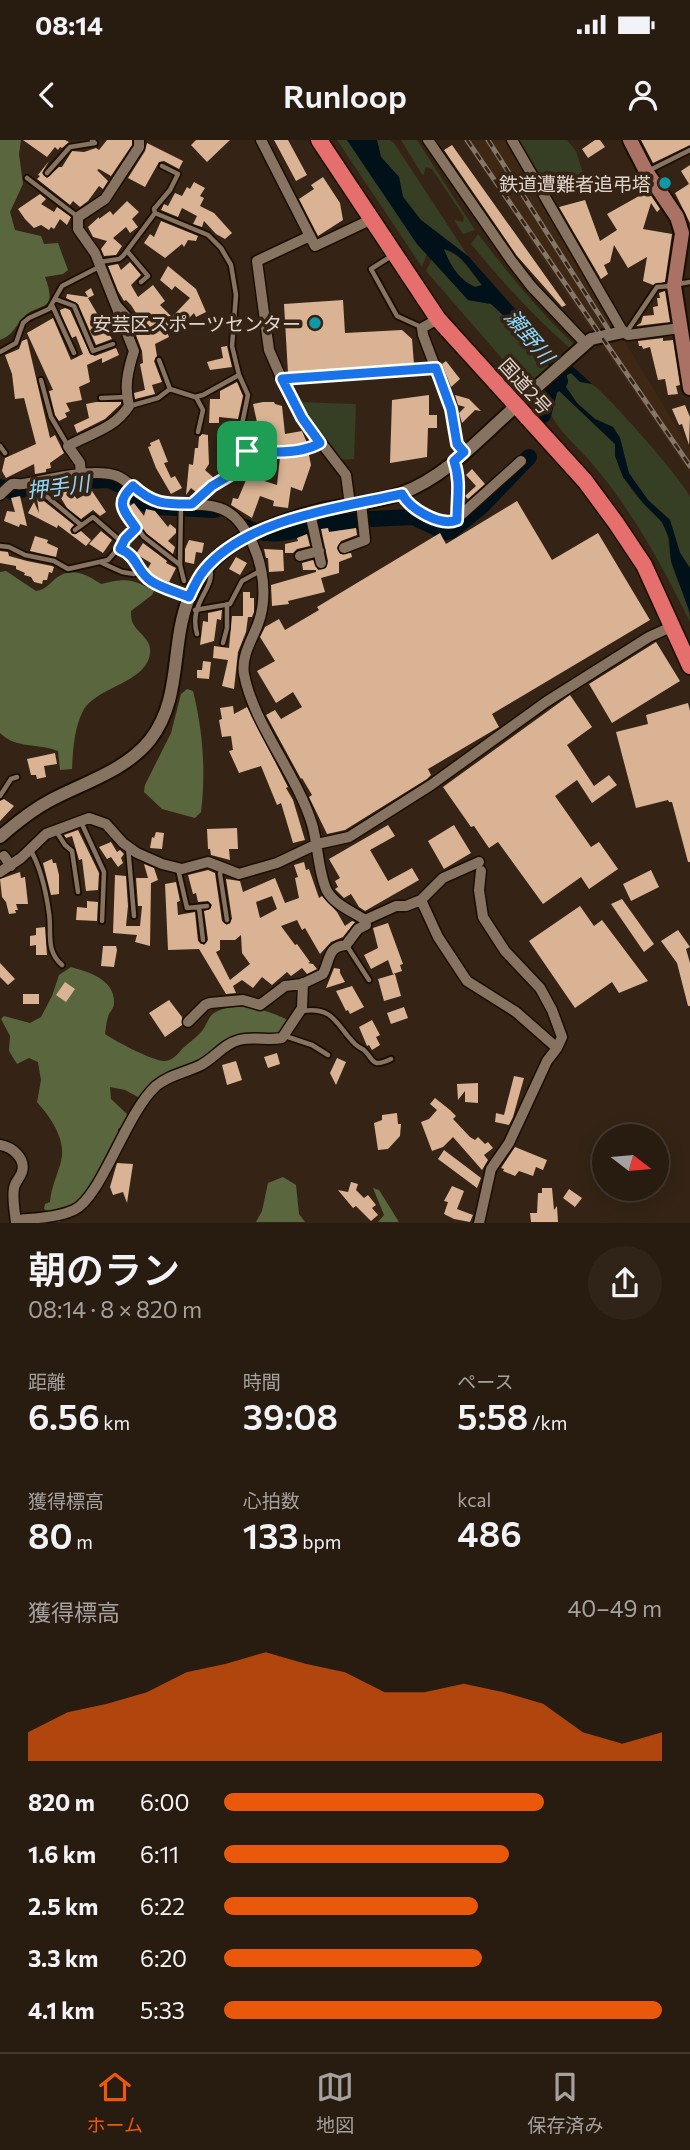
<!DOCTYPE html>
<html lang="ja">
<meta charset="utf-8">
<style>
:root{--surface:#281b10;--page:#302419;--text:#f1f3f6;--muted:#a5a19f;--line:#443930;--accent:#ea580c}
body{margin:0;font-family:Commissioner,"Noto Sans JP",sans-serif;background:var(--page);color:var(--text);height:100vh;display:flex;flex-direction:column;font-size:26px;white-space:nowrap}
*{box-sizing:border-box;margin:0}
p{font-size:23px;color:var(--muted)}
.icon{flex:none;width:38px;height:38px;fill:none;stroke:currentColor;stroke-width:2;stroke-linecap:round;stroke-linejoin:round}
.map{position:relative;height:1083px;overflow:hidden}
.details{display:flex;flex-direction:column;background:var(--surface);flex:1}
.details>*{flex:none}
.needle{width:46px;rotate:106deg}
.buttons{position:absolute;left:592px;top:984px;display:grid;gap:14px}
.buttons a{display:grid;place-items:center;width:77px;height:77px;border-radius:50%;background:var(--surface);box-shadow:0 4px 18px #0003,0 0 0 2px var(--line);font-size:35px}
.pin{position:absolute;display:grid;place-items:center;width:60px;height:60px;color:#fff;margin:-30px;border-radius:14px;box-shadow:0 4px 10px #0006}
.round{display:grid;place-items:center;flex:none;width:74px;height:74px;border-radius:37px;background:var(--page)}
.headline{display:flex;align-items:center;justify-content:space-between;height:119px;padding:0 28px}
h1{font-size:38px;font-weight:600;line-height:52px}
.metrics{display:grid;grid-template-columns:repeat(3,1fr);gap:10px;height:119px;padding:7px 28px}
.metrics div{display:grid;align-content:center}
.metrics b{font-size:35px;font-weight:600}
.metrics small{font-size:19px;font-weight:400}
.metrics p{font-size:19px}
.chart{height:196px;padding:14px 28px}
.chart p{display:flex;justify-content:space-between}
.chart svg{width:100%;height:126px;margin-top:7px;fill:var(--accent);opacity:.7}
ul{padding:0 28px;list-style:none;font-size:23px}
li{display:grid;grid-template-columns:112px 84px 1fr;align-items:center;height:52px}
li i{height:18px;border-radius:9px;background:var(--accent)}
.status{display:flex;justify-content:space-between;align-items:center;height:49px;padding:0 35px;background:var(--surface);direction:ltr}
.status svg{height:19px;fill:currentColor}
header{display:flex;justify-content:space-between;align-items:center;height:91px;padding:0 28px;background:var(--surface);font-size:32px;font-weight:600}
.menu{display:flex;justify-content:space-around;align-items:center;height:98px;border-top:2px solid var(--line);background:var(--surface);font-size:19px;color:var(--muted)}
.menu a{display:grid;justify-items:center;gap:4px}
.menu .active{color:var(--accent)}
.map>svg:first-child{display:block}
.built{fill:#3e2814}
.green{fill:#363e23}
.forest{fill:#5a663e}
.water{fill:#00111a;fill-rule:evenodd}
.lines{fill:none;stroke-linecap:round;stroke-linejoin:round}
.river{stroke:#00111a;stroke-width:16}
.building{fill:#d9b394;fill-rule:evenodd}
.service-casing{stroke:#1c0d01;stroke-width:8}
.minor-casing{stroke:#1c0d01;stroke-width:13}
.tertiary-casing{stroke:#1c0d01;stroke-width:16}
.secondary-casing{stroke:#1c0d01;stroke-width:18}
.trunk-casing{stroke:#1c0d01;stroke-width:19}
.service{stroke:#877361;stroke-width:4.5}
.minor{stroke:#877361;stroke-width:10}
.tertiary{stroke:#877361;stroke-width:12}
.secondary{stroke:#aa7265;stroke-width:14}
.trunk{stroke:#e46f6c;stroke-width:16}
.rail-casing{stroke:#85766a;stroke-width:5}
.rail{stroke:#352415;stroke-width:2.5;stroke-dasharray:8;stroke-linecap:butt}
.route-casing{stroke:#fff;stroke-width:14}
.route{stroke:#1a73e8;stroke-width:9}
.culture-dot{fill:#0f9aa8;stroke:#352415;stroke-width:2.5}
.labels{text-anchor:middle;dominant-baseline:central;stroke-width:7;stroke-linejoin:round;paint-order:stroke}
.poi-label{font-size:19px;fill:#e0d4cb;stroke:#352415;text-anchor:end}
.street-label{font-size:19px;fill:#e0d4cb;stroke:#352415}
.water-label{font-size:21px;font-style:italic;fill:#8cdafd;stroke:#352415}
</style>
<div class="status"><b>08:14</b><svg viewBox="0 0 49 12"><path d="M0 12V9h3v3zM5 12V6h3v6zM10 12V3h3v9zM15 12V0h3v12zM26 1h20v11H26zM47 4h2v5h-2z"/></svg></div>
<header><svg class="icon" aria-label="back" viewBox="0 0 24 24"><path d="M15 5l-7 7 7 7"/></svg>Runloop<svg class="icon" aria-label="person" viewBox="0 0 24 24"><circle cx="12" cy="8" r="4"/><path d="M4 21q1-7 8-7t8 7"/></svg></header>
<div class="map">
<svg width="690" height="1083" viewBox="0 0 690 1083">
<rect width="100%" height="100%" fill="#352415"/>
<!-- built -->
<path class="built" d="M466,0H509L573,117L690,309V333L539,114Z"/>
<!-- green -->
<path class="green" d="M337,0H347L417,104L427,114L422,127Z
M377,0H390L394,3L468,116L421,80L403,57L399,37L381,17Z
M401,0H417L475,90L463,94L454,80L463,82L464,77L432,29L426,27L423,36Z
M519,0H567L576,11L587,46L549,55Z
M478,94C509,134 540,173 577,207L573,211C536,179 502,142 471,104Z
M443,109C463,115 469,131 482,145L475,147C459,140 450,125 443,109Z
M432,119L468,160L491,164L531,200L546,216L554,243L537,259L426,131Z
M571,233C580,241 586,240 594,246C608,255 686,344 690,357C690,369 690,413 690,428L680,413L670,380L648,360L628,333L620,298L613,287L595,279L577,263L566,247L567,235Z
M555,247L615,304C615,328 628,347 645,365C651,371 659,377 663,385C670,396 668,408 671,421C676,442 690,461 690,482C662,425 632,370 590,321C574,303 546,281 546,255Z
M295,262L356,264L354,319L338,320Z"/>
<!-- forest -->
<path class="forest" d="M0,0H21L19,14L23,44L10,72L15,90L41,96L44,104L58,103L68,130L63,134L45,137C59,175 38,161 23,178C15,187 13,195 0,200Z
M6,431L36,451C46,449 48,445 55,439C71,426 86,434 101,444C125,438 132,438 154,451L152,455L131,471C131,474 131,478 132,481C136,493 152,498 150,513C147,543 97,546 83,571C74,588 73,611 72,629L60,630L58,611C38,603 16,609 0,593V432Z
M187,549L193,551C203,591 206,632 201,672L195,678L162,669L144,652L145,645L171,593L181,554Z
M71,827C88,832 115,839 114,863C114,869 109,872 108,877C106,883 106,888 105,894C115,901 153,921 164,921C172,921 177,915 182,909C188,903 196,898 202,891C207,885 208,877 214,873C236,860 267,870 288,880L286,889L278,896H258L185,926L167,937L150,955L138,957L125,950L110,947L111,959L128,975V984L118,989V1000L88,1063L80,1073H63L60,1082H55L52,1074L44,1069L45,1064L50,1062C51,1049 56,1038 60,1025C68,1002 52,979 37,962L41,940L38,922L29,918L17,924L9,911L10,896L1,879L4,876L30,883L41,877L52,856L59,835Z
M283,1037L296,1045L299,1074L305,1082H256L262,1071L268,1043Z
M373,1048L379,1050L399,1082H378L384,1075Z"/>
<!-- water -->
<path class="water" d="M347,0H377L381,17L399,37L403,57L421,80L468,116L540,197L592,244L580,242L571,233L567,235L566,247L577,263L595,279L613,287L620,298L629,333L648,360L670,380L680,413L690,428V473L671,421L669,398L662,382L643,363L623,337L615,316V304L555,247L546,216L531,201L491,164L468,160L417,104ZM444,109C463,114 470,131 482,145L475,147C459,140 450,125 444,109Z"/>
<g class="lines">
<!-- river -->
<path class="river" d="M543,275L550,248L560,241
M0,347L12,352L56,342L109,340L122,346L146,364L156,367L215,370
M370,379L413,377L445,392L451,391L482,366L529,317
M246,387C273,401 295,389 322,384C333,383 344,382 355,381"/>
</g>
<!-- building -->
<path class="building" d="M23,0H65L69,2L62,8L60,7L58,10L55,7L47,17Z
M107,0H132V5L111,36L99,29L97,30L108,41L103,49L99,46L88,61L80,67L73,61L70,65L37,39L40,36L38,35L49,21L42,33L47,38L59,27H62L72,11L84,12L96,8L99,10Z
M196,0H230L207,22L191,5Z
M274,0H288L307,35L296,41Z
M595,0H600L605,7L588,18L582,9Z
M641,0H690V5L653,23Z
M147,3L183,21L179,29L164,21L159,22L145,47L128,38L145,11Z
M452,5L566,165L562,167L517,116L444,10Z
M690,25V83L675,53L689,44L681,31Z
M323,37L340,63L343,80L318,96L299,59L314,49L311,45Z
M194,42L205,48L200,56L204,58L200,66L214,73L232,93L225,99L216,94L204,81L202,87L193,84L197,76L182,68L178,77L161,70L164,64L168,66L175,53L182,56L187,47L190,49Z
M648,51L660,69L657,72L651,63L643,89L672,94L665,142L653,145L643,141L647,117L628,128L614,105L610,122L604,125L608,134L601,139L559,67L585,60L600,101L617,90L607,74Z
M40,54L46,59L41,64L54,72L57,67L71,77L67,85L60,79L54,89L51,87L49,90L41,85L34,88L25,79L18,69Z
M127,61L139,72L132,79L138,87L130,93L126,87L113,98L122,106L116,115L104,116L101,109L107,101L93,97L88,87L99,77V79L110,71L113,75Z
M161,81L198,96L196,101L188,100L184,107L182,104L165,118L144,103L150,94L154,97Z
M130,122L141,135L131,145L138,157L153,145L165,161L160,165L172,177L190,158L175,146L172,150L160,140L168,126L196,149L206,172L196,177L194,173L184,183L180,180L167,192L169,197L155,204L157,216L154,221L162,242L152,245L155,254L135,259L134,253L145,250L140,224L143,223L142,211L134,190H141L143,184L131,165L126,160L124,161L118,151L108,126L118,124L121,130Z
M91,148L94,155L88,158L112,199L96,205L78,164L66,158L67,154L88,157L85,152Z
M665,151L670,182L636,186L641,183L643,176L654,175L653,167L658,166L657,158H660L659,153Z
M343,160L345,193L402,190L412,199L414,224L288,233L284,164Z
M65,168L70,170L90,214L95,216L116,208L119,215L102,223V218L87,225L90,242L79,247L82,260L66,263L70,271L65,273L67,277L59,281L55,275L49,251L53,250L27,193L53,178L71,220L83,214L76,196L72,198L61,174L60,170Z
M663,198V201L673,200L680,245L676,246L678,254L668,255L665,239L658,240L650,207L643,209L642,206H639L638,201Z
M27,199L50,298L55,295L64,313L50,323L51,328L46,329V332L35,334L34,324L6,338L2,331L5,318L36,304L24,258L15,259L12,234L5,215L19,209L22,201Z
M227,206L232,227L210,230L207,222L223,218L221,207Z
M446,221L460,239L451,247L442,224Z
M237,242L243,256L238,279L219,277V283H209L210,259H220V251Z
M429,255V275H437V288H428L427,317L390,323L392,260Z
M455,255L469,259L481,271L475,270L462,283L459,273L465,267L458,265Z
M96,262H121V264L105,279L77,293L74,285L89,278L86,264Z
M263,262H274L275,264L282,266L285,294L302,291L307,303L281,307L262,305L253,264Z
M685,265L690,277L689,305L682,284L679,285L672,269Z
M202,294L208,295V299L209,324L205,330L214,338L197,353L191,348L186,355L189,324L193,325L195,308H198L199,297Z
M159,299L168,322L164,323L171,338L175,336L182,348L171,354L156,328L148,307L151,306L150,303Z
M255,314L266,315L267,322L261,340L277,345L280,317L305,314L309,315L311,325L302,351L291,347L288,368L273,366L274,361L260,356L252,378L231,365L233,358L238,359L249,333L254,335Z
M472,329L485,344L468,359L465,356L476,346L466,335Z
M67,347L77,359L92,351L106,372L100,376L93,370L81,379L67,368L61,358L59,349Z
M20,356L27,386L20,384L19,387L4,381L7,371L15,372L11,358Z
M37,358H40L74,385L70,390L72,394L81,391L91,400L86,406L58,385L57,388L28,373L34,362L39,373Z
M517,361L552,420L598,393L650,480L492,574L499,587L428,629L431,635L427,639L345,690L327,694L309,657L312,655L302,638L301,639L266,575L275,570L281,579L302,567L293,552L276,563L257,531L275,521L260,497L265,487L279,479L285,490L319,470L317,467L440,393L446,404Z
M134,363L144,376L146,369L155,371L168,387L170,384L176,389V393L168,401L175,407L173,414L147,394L127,368Z
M328,388L329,392L356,388L357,395L341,401L337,408L340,414L351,413L352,417L339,422V433L321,438L325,452L288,461L289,464L272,466L271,445L316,432V430H303L302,423L313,420L318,430L326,428L328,421L321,389Z
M101,391L112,400L103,413L89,404Z
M307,394L310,406L297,409L293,413H285V404L298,401L297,398Z
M35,396L48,400L47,403L58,408L56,417L30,411Z
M189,400L204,403L202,413L196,412L194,424L185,422V409Z
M143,403L167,421L166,423L176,428L169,442L152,435L147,430L151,423L136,414Z
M264,409L283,410L284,431L269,432L268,418H266Z
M0,411L8,412L9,416L27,421L52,426L54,427L52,433L49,432L47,440H43L42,444L34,442L31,437L24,435L25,433L16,429V426L0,423Z
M236,417L247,423L240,435L229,429Z
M243,452H250V458H254V472L252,477H248L246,492L238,512L234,549L222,546L228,520L213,518L214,506L229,508L232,476H243Z
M222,470L221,480L217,479L214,501L200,505L203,481L208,482V473Z
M656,502L680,541L612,583L589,544Z
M203,521L211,522L209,539L197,538V530H202Z
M570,555L592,587L567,605L594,646L609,635L617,645L592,663L577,640L555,656L591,707L599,702L618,729L589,749L581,737L543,764L498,702L489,708L474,686L471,687L443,647Z
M688,563L690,571V722H688L672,662H669L668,660L636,668L616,592L648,584L646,575Z
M233,566L234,574L247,567L288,647L286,648L293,660L305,700L293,703L281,663L277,665L261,626L239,633L229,611L233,610L231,596L222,597L219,580L222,579L220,568Z
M55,613L57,624L44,626L46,637L37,639L36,635H31L27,619Z
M4,659L14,666L0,681V661Z
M388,685L395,696L370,710L388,741L412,728L419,740L365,771L359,767L351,754L344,758L335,749L338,747L335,741L340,738L329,719Z
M454,685L471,713L444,729L428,701Z
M237,688L238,709H229L230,720L211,715L210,709H208L207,689Z
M78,690L99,733L98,750L86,751L82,719L79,720L72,696L66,698L64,695Z
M156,692L164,693L162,709L150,708L152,697L154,698Z
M111,702L117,712L120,710L124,714L121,718L123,723L118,727L111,717L107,719L99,707Z
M52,719L53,723H56L59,735V754L51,755L43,723Z
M304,722L306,730L309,729L319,758L322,756L337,772L345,786L352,781L355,782L343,797L331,802L320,814L305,788L302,790L297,780L281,786L295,805L297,804L310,822L308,823L313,824L317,829L307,834L302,828L291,836L287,832L272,845L262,837L253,848L242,840L233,846L236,853L226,854L199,809L168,810L165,744L176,742L180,761L177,762L178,775L195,772L198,801L204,805L208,800L204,771L210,769L212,765L208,761L198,762L196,753L193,754L188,735L208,730L215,733L222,781L227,785L232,779L226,739L240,741L243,752L275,738L285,763L299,758L295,738L298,737L294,725ZM272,756L277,769L260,778L256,762ZM241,795L242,813L250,824L230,840L216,812L220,810V800H235Z
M144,724L154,728L158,740L151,743L150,806L135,802L137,795L113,793L115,735L126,736L128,766L126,786H140L142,766H138L136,738H148Z
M651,730L659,747L631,761L623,744Z
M20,732L21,738L25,737L28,764H16L18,770H15L16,773L9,774L6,762L2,757L0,739Z
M622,759L654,804L644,812L611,764Z
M87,761L98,762L97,781L76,780L77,767L87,768Z
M580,766L594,786L602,780L648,841L619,853L612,842L575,868L529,801Z
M388,783L403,824L400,825L402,831L393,834L388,820L371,829L364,815L378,808L373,788Z
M45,787L47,815H36V805L30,806V796L36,795V788Z
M678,790L690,807L686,809L690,823V866H688L677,823L661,801Z
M103,806H116L117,810L114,827L101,826Z
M0,823L15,839L8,845L0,837Z
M334,828L340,829V833L345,842L326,848Z
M395,834L401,856L384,861L378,839Z
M65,842L75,849L66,862L56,855Z
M352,846L364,867L350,874L348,870L346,871L336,851Z
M23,854H39V864H23Z
M169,860L182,877V885L165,897L149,873Z
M404,867L408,878L391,884L387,873Z
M372,880L380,895L376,897L380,905L372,910L369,905L367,906L359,887Z
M277,913L280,924L268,928L264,917Z
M337,918L346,922L336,945L330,933Z
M236,921L242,940L227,945L222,925Z
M514,936L524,938L513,977L509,985L495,982L496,973L504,975Z
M478,943V963L465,962V951L458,960L457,944Z
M435,958L450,970L456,976L453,979L470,997L475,1000L478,997L485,1004L488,1002L493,1008L484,1015L488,1020L482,1030L453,997L443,1007L432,1011L421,982L429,979L437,970L430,964Z
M397,973L398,984H401L400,996L388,1009L378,1010L374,983L382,980V975Z
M515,1007L547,1020L543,1030L536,1027L533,1036L519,1031L515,1036L503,1031L504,1029L501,1028Z
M444,1010L481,1038L477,1048L438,1019Z
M117,1023L133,1024L127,1063L123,1052L113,1055L110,1047Z
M351,1042L358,1044L356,1050L364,1058L368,1055L376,1065L372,1068L378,1075L371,1081L356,1066L353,1068L338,1050L348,1052Z
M452,1046L464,1051L457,1069L473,1075L470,1082L454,1079L444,1074L448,1062L444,1061Z
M542,1048H552L554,1070L557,1066L558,1082H531L530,1073H537L538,1053H542Z
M569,1049L582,1058L575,1067L563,1058Z"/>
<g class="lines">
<!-- service casing -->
<g class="service-casing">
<path id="service" d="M650,30L690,10
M47,33L70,7L95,3L92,0
M27,38L78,77
M155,73L208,95L221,108L231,125L236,155L232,206L239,235L248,255L242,284L248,311
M127,111L148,136L141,142
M393,115L371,129L397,176L421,187
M100,122L119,119L123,116L155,73L154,69L170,50L178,34L162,26
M679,144L690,142
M55,159L74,166L93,211L113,204
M117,162L138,186
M52,165L74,213
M626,193L657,147L672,146
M0,212L16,203L23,183L29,178L49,169L62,146L99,127
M159,220L170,249L195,257L203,255L239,235
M283,238L434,228
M41,240L51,277L68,306
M196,257L203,270L198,292
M101,258L127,257
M130,266L158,258L170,249
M0,306L5,313
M37,343L40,351L81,385
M132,347L125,355L122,369L144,397L180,425
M193,364L212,346L232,334L248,311L252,309L279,312L312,308L320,303
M181,365L180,425L184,441
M75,390L93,377L123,403
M0,406L9,407L25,415L54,421L68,429L108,420L136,388
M120,409C138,416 136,430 151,441C161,448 176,452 188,456
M102,423L122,432L134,434
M195,470L230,464L242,441L260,431
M197,494C188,461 216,450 210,427
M223,503L227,488V464
M0,656L11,639L17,637
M81,682L104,732L102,781
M56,691L65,705L72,711L78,752
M128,707L134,776
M30,709C41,728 46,751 49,773C52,793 45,810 62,825
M222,728L220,734L227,780
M178,729L187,768L207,766
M199,767L203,800
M347,806L369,840
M302,871C334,866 336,885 355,904C358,907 361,908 364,910C375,921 371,928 391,919
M285,896L312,905L328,915"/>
</g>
<!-- minor casing -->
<g class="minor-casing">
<path id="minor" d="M261,0L315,106L370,80
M428,0L511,120L531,146L586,204
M512,0L623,192L628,195L680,188
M310,96L257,121L269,210L290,258L302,278L346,335L350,365
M438,179L422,188L423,195L451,269L457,304L464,312
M454,321C461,341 457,359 457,380
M81,334L80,323L68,306C91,293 114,289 129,266C124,246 128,230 134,211L95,113L78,89V77L105,59L139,7V0
M402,353C410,369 435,382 452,383L521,321
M0,355C3,352 9,346 12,344C15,343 19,345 23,344C46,340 95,327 117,336C127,340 134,349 143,355C173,377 215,350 240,383C261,410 270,451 258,484C252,500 241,516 244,534C253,583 296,633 312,684C318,703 318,733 327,751C335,765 352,771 365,780L396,766H406L421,760L438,797L467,841L516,872L557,908L547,921L509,1003L491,1029L479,1083
M310,373L321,423
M344,408L365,400L361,363
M300,416L319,411
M4,716L11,726
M481,731L479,750L483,777L505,811L540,848L552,870L562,897L557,908
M0,732L21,718L46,694L89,678L106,684L123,703L137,713L162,724L182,729L208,722L239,734L277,723L317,704L349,697L431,645L546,562L649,497L673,486
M421,760L443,738L479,722
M188,882L205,865L210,863L243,860L260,865L285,846L302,844L323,834C330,820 328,806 346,805L358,789L366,785L365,780
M0,1005C12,1007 26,1018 22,1032C20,1038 15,1042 14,1048C12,1058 15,1072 16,1083
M16,1080C34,1078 56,1078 74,1070C101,1058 126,973 156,946C169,935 184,933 199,926C214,919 223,904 239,900C254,896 268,901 282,898L302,868L303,843"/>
</g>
<!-- tertiary casing -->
<g class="tertiary-casing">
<path id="tertiary" d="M530,253L591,199L623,192
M0,697C16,683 32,670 51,660C85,642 125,631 150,600C195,542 154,465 227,409C248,392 303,373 330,368C354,364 379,362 402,353C446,337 481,297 515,267"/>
</g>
<!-- secondary casing -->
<g class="secondary-casing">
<path id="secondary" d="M630,0L646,31L677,77L682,93L674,146L690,248"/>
</g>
<!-- trunk casing -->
<g class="trunk-casing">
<path id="trunk" d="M319,0L438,179L585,341L616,383L644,425L690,526"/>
</g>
<!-- service -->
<use href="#service" class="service"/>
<!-- minor -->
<use href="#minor" class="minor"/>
<!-- tertiary -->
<use href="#tertiary" class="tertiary"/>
<!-- secondary -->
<use href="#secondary" class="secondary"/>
<!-- trunk -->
<use href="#trunk" class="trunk"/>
<!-- rail casing -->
<g class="rail-casing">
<path id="rail" d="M467,0L690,326
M488,0L608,189"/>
</g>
<!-- rail -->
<use href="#rail" class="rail"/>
</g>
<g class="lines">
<!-- route casing -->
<g class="route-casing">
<path id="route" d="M436,228L451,269L457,304L464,312L454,321C461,341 457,359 457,380C440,387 410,369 402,354C340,368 248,378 205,429C198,437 193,448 189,457C177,452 161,448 151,441C136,431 138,416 120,409L125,399L136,388C124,371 114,363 133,346C154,365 166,364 192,364L212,346L232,334L244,313C255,307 265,312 277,312C291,312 308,310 320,303L302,278L282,239Z"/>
</g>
<!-- route -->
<use href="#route" class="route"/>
</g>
<!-- markers -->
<g class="culture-dot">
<circle cx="665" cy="43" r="7"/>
<circle cx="315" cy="183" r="7"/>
</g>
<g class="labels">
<!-- poi labels -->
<g class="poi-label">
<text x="651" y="43">鉄道遭難者追弔塔</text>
<text x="301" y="183">安芸区スポーツセンター</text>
</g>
<!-- street labels -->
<g class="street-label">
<text transform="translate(526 246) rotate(48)">国道2号</text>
</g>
<!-- water labels -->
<g class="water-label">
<text transform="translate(530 196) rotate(50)">瀬野川</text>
<text transform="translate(58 346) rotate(-7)">押手川</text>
</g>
</g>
</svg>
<div class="buttons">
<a><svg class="needle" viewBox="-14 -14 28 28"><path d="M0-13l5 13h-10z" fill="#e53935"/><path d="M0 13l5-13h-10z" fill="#a5a19f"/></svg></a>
</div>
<div class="pin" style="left:247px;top:311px;background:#1e9e55"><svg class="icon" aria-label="arrive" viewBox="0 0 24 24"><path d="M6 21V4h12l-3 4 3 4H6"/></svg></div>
</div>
<section class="details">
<div class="headline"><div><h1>朝のラン</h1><p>08:14 · 8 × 820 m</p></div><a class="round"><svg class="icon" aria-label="share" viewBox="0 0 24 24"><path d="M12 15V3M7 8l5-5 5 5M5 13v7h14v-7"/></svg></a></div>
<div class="metrics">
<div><p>距離</p><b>6.56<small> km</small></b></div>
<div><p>時間</p><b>39:08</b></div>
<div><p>ペース</p><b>5:58<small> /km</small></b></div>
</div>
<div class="metrics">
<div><p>獲得標高</p><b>80<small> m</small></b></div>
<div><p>心拍数</p><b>133<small> bpm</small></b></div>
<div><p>kcal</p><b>486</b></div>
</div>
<div class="chart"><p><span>獲得標高</span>40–49 m</p>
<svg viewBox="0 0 160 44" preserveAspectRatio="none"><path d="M0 44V34L10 27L20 24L30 20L40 13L50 10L60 6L70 10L80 13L90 20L100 20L110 17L120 20L130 24L140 34L150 38L160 34V44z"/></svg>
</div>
<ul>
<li><b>820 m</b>6:00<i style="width:73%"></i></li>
<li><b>1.6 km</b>6:11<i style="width:65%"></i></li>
<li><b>2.5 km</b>6:22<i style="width:58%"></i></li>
<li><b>3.3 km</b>6:20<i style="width:59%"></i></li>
<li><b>4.1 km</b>5:33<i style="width:100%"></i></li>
</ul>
</section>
<nav class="menu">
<a class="active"><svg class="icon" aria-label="home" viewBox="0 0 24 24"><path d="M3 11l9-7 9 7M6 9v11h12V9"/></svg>ホーム</a>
<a><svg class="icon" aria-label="map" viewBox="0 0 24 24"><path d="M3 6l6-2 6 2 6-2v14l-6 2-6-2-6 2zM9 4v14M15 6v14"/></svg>地図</a>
<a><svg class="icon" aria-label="saved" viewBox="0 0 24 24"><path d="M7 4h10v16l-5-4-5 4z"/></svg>保存済み</a>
</nav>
